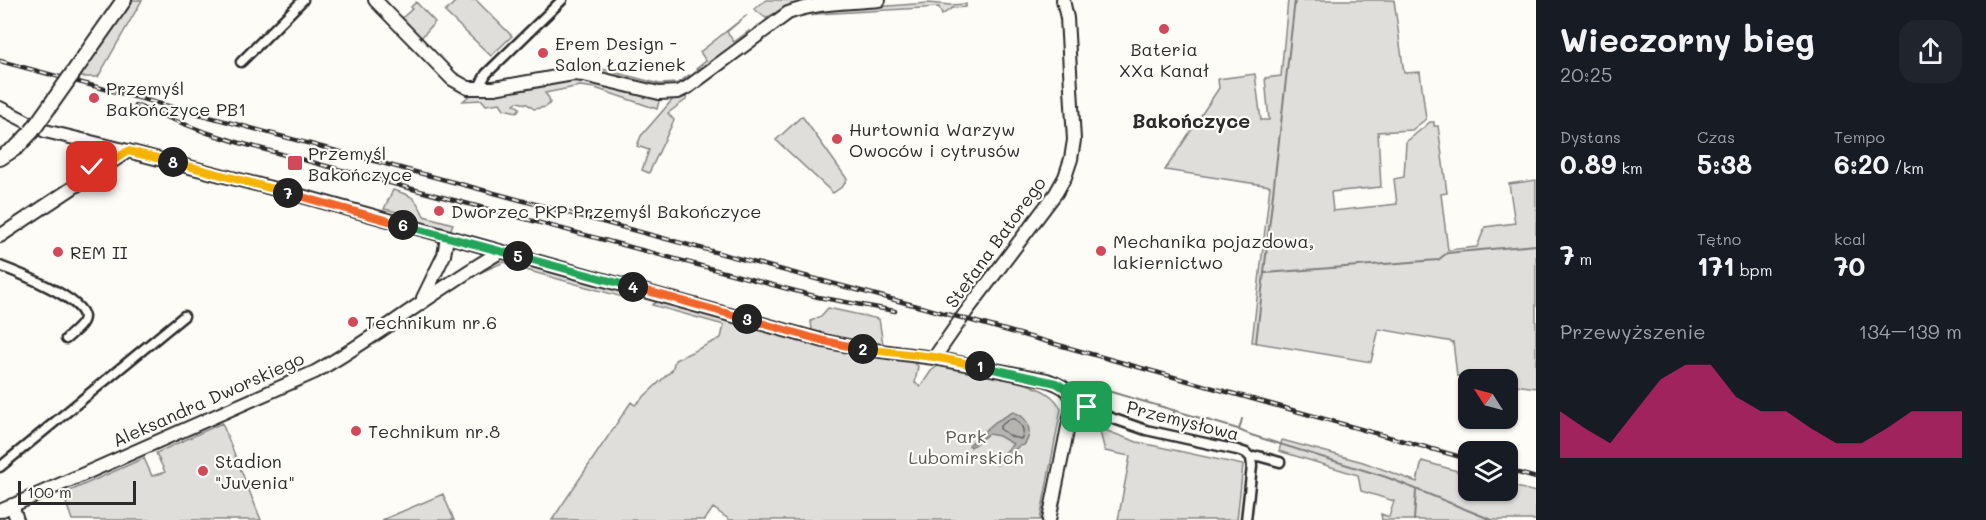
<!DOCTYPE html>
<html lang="pl">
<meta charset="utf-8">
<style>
:root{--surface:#171b24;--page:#20242c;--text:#f1f3f6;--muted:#9ea1a6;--accent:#db2777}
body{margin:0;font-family:Mali,sans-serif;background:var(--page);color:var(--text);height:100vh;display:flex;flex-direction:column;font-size:22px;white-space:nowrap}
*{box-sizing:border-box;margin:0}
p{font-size:20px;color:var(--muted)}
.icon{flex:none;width:33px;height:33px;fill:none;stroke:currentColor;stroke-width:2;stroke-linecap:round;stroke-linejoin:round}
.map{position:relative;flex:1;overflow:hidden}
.side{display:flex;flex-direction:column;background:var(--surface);width:450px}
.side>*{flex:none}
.needle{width:39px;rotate:306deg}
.tools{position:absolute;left:1458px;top:369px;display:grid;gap:12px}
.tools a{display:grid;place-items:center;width:60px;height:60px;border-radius:12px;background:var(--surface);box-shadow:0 2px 4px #0004;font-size:30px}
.scale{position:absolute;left:18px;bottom:15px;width:118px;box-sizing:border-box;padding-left:6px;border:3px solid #2b2b2b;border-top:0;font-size:16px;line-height:21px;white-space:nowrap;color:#2b2b2b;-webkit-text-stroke:4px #fdfcf7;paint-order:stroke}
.pin{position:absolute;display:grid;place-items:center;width:51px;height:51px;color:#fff;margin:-26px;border-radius:12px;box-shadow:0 3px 9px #0006}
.km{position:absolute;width:30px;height:30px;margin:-15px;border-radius:50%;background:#222;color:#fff;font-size:16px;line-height:30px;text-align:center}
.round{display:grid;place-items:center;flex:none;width:63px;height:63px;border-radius:18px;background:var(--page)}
.headline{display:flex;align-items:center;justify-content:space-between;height:102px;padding:0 24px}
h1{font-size:33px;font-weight:700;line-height:45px}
.metrics{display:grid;grid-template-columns:repeat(3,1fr);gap:9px;height:102px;padding:6px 24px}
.metrics div{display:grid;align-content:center}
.metrics b{font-size:26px;font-weight:700}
.metrics small{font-size:16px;font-weight:400}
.metrics p{font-size:16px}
.chart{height:168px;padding:12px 24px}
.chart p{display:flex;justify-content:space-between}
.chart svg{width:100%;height:108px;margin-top:6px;fill:var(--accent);opacity:.7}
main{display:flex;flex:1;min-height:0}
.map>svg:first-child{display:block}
.green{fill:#dfdeda;stroke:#858482;stroke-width:1.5}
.water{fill:#b5b4b1;stroke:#7e7d7b;stroke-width:1.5}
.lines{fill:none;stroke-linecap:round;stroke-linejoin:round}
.shore{stroke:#626261;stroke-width:1.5}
.stream{stroke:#7e7d7b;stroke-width:2}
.street-casing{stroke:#2b2b2b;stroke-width:13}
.secondary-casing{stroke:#2b2b2b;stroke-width:16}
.primary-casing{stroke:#2b2b2b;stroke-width:18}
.street{stroke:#fdfcf7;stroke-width:8}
.secondary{stroke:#fdfcf7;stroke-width:12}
.primary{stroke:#fdfcf7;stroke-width:14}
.rail-casing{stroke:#2b2b2b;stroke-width:4.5}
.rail{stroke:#fdfcf7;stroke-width:2;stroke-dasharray:7;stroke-linecap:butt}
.primary-bridge-casing{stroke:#2b2b2b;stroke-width:18;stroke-linecap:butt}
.primary-bridge{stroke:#fdfcf7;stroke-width:14}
.split-1-casing{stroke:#fff;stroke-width:12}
.split-2-casing{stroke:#fff;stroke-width:12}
.split-3-casing{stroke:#fff;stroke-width:12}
.split-4-casing{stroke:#fff;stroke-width:12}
.split-5-casing{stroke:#fff;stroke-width:12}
.split-6-casing{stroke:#fff;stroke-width:12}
.split-7-casing{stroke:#fff;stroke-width:12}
.split-8-casing{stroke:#fff;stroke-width:12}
.split-9-casing{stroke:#fff;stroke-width:12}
.split-1{stroke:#22a559;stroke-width:8}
.split-2{stroke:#f5b400;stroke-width:8}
.split-3{stroke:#f0652b;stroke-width:8}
.split-4{stroke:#f0652b;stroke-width:8}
.split-5{stroke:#22a559;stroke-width:8}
.split-6{stroke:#22a559;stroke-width:8}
.split-7{stroke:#f0652b;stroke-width:8}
.split-8{stroke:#f5b400;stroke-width:8}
.split-9{stroke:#f5b400;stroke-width:8}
.poi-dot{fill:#d1495b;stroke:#fdfcf7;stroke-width:2}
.labels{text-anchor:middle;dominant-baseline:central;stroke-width:4.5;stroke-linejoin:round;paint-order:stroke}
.poi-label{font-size:18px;fill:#2b2b2b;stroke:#fdfcf7;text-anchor:start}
.street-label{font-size:18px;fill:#2b2b2b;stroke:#fdfcf7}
.park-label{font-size:18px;fill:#585857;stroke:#fdfcf7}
.neighbourhood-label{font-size:20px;font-weight:bold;fill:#2b2b2b;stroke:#fdfcf7}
</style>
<main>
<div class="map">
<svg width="1536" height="520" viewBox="0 0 1536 520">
<rect width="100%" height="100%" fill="#fdfcf7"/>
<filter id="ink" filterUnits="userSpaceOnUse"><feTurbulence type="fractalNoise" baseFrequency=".0167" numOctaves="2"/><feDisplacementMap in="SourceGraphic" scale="12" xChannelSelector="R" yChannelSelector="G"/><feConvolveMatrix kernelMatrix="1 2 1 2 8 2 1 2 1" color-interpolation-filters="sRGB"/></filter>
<g filter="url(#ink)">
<!-- green -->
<path class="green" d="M132,0H142L98,77H79Z
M457,0H476L512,36L491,56L445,12Z
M766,0H806L790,5L766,18L754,9Z
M1288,0H1394L1404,73L1420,72L1426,119L1412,130L1378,132L1381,187L1331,192L1333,211L1397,204L1394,179L1404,177L1406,142L1430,122H1434V126H1438L1447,193L1441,194L1448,250L1477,247L1485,227L1515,223L1509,184L1536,180V388L1508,384V380L1478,379L1457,376L1453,342L1379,329L1371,362L1252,342L1270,186L1165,170L1219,88L1218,79L1255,74L1261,120H1269L1265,78L1281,76Z
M416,2L435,22L420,39L402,18L412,9L411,7Z
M928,3L950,5L966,4V7L952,8L942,15L939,7L817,14L812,16L811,12Z
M747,15L727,32L734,42L749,31V33L699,71L696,69L706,61L700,52Z
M579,63L660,84L678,83L689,75L690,78L674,87H661L582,68Z
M581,79L655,97L659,101L657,109L595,88L580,86L545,93L549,98L550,103L546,107L534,109L527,104L517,102L514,104L520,108L517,112L504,109L500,103L486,105L482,100L463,101L470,95C507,95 544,83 581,79Z
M686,97L687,99L668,113L674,120L649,173L642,170L649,150L637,146L641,136L673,99Z
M802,116L847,179L843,186L833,193L776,140Z
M393,190C411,195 416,197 424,216L453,224L450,231L416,222L407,214L384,209Z
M507,258L630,292L633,300L526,270L504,262L477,274L495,261Z
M658,301L771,333L855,354L913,362L918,366L915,383L921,386L931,371L939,365L1027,384C1042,390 1054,394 1061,409L1040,520H730L713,508L705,520H552L631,402L635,405L672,370L675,360L721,338L724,325L652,305Z
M828,308L879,319L883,344L843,339L812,330L811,321L821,316Z
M222,423L261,520H72L63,494L144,458L152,476L165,472L156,453Z
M1099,428L1137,442L1243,465L1237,520H1118L1130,456L1105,451Z
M1282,440L1363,462L1417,482L1422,461L1468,474V490H1508V485L1536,492V520H1382L1381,514L1389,517L1394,501L1361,491L1358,475L1279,451Z
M443,494L454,520H382Z"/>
<!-- water -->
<path class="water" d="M1013,412C1028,416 1034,432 1024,445L1019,446L997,465L995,463L1013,444L999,436L988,434L971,447L969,445L995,422Z"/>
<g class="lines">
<!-- shore -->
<path class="shore" d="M1010,419H1015C1022,425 1026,431 1021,439L1012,437L1000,429V426Z"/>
<!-- stream -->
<path class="stream" d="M1265,273L1438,260L1447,253L1536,245
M1256,343L1295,0
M1094,387L1238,429
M1242,419L1239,430L1251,435L1386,477L1492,520
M1172,421L1174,412
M1414,520L1416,491"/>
<!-- street casing -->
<g class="street-casing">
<path id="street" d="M241,62L303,0
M478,89L486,74L562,0
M0,266C16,272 83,298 84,317C84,325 71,334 66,339
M1073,402L1114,419L1146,430L1237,450L1246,453L1251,458L1258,456L1280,462
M0,467L184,316
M1246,520L1252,466L1251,458"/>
</g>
<!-- secondary casing -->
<g class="secondary-casing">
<path id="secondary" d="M375,0L452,79L468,88H494L573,74L584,75L659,93L678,92L688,87L788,13C817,2 848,3 879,0
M0,108L45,131L128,151
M88,141L93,156L88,177
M0,236L128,151L298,195L824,341L858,348L934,358L1047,380C1060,385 1069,388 1073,402L1049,520
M423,298L444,255L447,238
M934,358L966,312L1056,193L1065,177L1071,159L1074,140L1067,18L1063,0
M12,505L17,520
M0,511L315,372C379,336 436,289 500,252"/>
</g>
<!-- primary casing -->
<g class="primary-casing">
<path id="primary" d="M73,73L124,0
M0,158L17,147L32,131"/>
</g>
<!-- street -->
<use href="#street" class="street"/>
<!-- secondary -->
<use href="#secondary" class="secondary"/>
<!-- primary -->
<use href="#primary" class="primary"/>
<!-- rail casing -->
<g class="rail-casing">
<path id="rail" d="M0,61L962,318L1468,459
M135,105L205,132L240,143L818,297L895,311
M1508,470L1536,478"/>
</g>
<!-- rail -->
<use href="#rail" class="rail"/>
<!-- primary-bridge casing -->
<g class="primary-bridge-casing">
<path id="primary-bridge" d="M32,131L73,73"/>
</g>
<!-- primary-bridge -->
<use href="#primary-bridge" class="primary-bridge"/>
</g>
</g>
<g class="lines" filter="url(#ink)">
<!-- split-1 casing -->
<g class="split-1-casing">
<path id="split-1" d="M980,366L1056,383C1065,388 1070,391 1073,402L1087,407"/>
</g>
<!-- split-2 casing -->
<g class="split-2-casing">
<path id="split-2" d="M863,349L934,357L980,366"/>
</g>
<!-- split-3 casing -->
<g class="split-3-casing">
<path id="split-3" d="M747,319L824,341L863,349"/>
</g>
<!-- split-4 casing -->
<g class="split-4-casing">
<path id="split-4" d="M633,287L747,319"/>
</g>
<!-- split-5 casing -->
<g class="split-5-casing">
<path id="split-5" d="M518,256L633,287"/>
</g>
<!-- split-6 casing -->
<g class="split-6-casing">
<path id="split-6" d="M403,225L518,256"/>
</g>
<!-- split-7 casing -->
<g class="split-7-casing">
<path id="split-7" d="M288,193L403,225"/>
</g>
<!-- split-8 casing -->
<g class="split-8-casing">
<path id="split-8" d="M173,162L288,193"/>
</g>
<!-- split-9 casing -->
<g class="split-9-casing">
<path id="split-9" d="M92,167L88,177L128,151L173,162"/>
</g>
<!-- split-1 -->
<use href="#split-1" class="split-1"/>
<!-- split-2 -->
<use href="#split-2" class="split-2"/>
<!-- split-3 -->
<use href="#split-3" class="split-3"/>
<!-- split-4 -->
<use href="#split-4" class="split-4"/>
<!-- split-5 -->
<use href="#split-5" class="split-5"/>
<!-- split-6 -->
<use href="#split-6" class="split-6"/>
<!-- split-7 -->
<use href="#split-7" class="split-7"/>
<!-- split-8 -->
<use href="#split-8" class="split-8"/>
<!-- split-9 -->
<use href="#split-9" class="split-9"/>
</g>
<!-- markers -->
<g class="poi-dot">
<circle cx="1164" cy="29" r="6"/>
<circle cx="543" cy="53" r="6"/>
<circle cx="94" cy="98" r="6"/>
<circle cx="837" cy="139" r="6"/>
<rect x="287" y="155" width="16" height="16" rx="3"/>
<circle cx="439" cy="211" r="6"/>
<circle cx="1101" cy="251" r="6"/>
<circle cx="58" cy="252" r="6"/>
<circle cx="353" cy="322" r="6"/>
<circle cx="356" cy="431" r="6"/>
<circle cx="203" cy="471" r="6"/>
</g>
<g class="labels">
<!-- poi labels -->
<g class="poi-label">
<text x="555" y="43">Erem Design -<tspan x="555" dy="21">Salon Łazienek</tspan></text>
<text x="1164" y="49" text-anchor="middle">Bateria<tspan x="1164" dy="21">XXa Kanał</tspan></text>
<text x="106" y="88">Przemyśl<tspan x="106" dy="21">Bakończyce PB1</tspan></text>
<text x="849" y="129">Hurtownia Warzyw<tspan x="849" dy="21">Owoców i cytrusów</tspan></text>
<text x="308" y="153">Przemyśl<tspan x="308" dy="21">Bakończyce</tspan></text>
<text x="451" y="211">Dworzec PKP Przemyśl Bakończyce</text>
<text x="1113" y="241">Mechanika pojazdowa,<tspan x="1113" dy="21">lakiernictwo</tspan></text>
<text x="70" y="252">REM II</text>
<text x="365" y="322">Technikum nr.6</text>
<text x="368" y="431">Technikum nr.8</text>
<text x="215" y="461">Stadion<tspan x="215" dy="21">"Juvenia"</tspan></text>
</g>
<!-- street labels -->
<g class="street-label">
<text transform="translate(995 242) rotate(-54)">Stefana Batorego</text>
<text transform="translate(208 399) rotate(-24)">Aleksandra Dworskiego</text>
<text transform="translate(1183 420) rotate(14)">Przemysłowa</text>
</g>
<!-- park labels -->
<g class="park-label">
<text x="966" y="436">Park<tspan x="966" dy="21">Lubomirskich</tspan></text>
</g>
<!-- neighbourhood labels -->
<g class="neighbourhood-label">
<text x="1191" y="120">Bakończyce</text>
</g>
</g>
</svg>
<div class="tools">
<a><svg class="needle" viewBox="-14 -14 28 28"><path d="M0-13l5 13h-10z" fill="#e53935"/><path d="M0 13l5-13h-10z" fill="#9ea1a6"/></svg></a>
<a><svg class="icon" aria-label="layers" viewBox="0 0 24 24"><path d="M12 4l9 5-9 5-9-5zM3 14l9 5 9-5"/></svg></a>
</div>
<div class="scale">100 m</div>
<div class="pin" style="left:1087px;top:407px;background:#1e9e55"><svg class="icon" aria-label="arrive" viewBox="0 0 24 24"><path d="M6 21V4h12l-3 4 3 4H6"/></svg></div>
<div class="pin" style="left:92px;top:167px;background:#d93025"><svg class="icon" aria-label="check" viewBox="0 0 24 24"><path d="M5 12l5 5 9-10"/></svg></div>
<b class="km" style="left:980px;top:366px">1</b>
<b class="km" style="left:863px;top:349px">2</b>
<b class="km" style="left:747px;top:319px">3</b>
<b class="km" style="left:633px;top:287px">4</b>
<b class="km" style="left:518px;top:256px">5</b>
<b class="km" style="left:403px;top:225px">6</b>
<b class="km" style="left:288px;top:193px">7</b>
<b class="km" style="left:173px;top:162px">8</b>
</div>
<section class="side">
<div class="headline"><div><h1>Wieczorny bieg</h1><p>20:25</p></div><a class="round"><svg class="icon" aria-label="share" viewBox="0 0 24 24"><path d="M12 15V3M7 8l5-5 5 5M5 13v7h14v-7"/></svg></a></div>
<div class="metrics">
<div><p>Dystans</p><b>0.89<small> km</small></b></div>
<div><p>Czas</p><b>5:38</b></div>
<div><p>Tempo</p><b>6:20<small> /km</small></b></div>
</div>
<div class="metrics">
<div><b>7<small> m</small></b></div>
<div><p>Tętno</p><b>171<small> bpm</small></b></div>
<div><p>kcal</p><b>70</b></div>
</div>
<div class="chart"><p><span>Przewyższenie</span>134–139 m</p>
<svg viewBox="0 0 160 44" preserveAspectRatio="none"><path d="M0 44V25L10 32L20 38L30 25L40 12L50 6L60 6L70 19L80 25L90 25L100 32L110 38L120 38L130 32L140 25L150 25L160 25V44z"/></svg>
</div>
</section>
</main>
